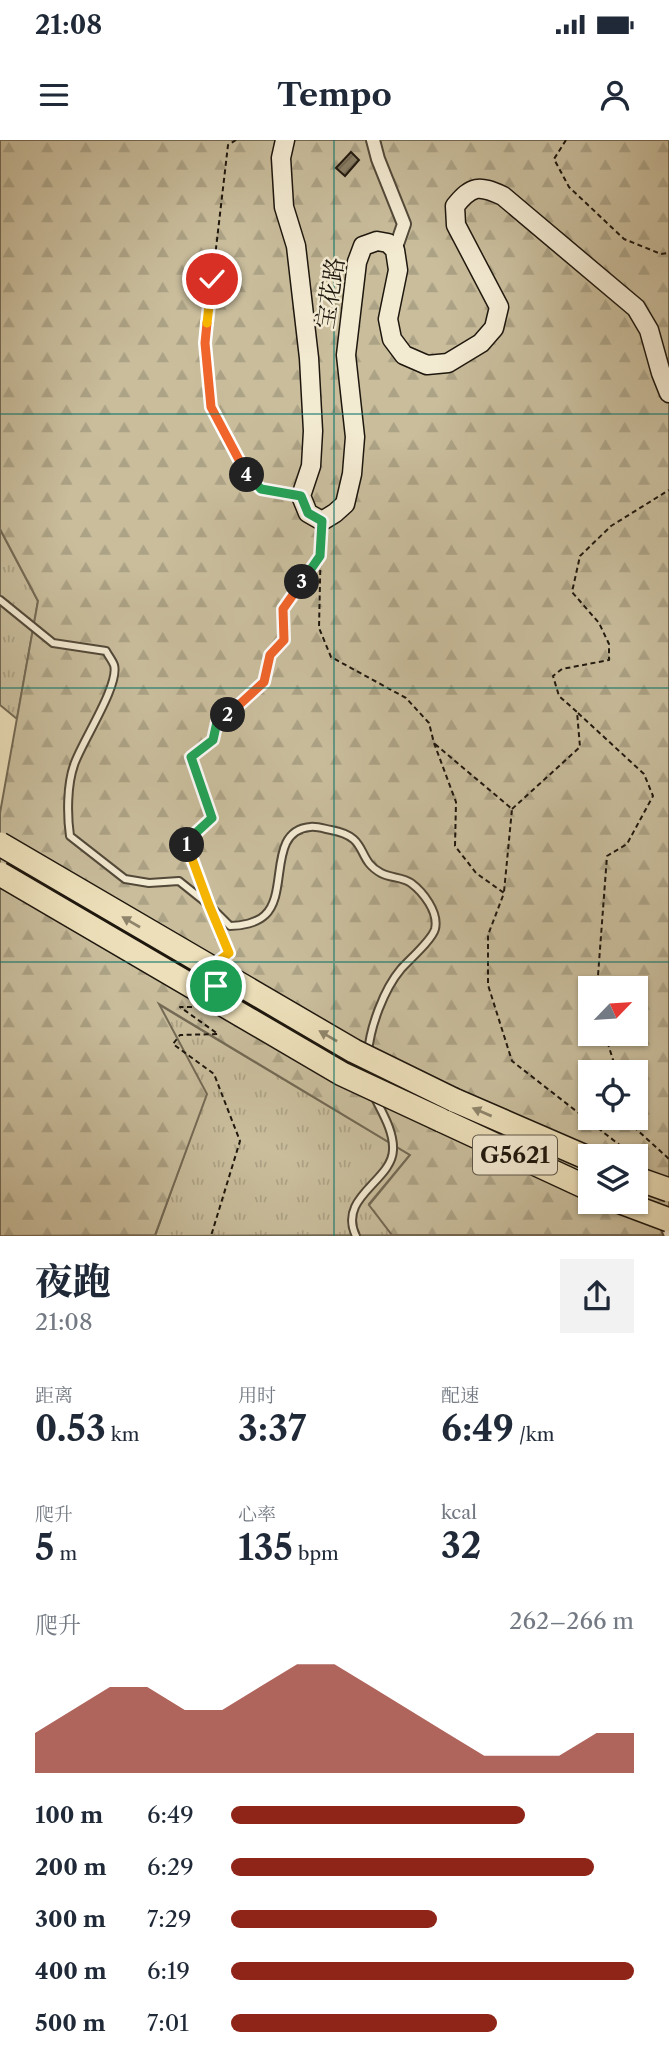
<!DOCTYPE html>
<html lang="zh">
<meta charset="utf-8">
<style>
:root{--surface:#fff;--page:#f2f2f3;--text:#1f2937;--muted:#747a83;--accent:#8f2418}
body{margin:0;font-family:"Libre Caslon Text","Noto Serif SC",serif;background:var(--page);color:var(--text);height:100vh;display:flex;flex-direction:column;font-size:26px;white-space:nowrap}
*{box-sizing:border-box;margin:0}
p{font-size:23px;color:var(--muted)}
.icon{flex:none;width:38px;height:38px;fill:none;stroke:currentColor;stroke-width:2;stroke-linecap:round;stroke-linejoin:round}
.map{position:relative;height:1096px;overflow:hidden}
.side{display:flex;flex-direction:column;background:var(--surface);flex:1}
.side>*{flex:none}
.needle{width:46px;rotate:65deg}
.tools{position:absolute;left:578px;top:836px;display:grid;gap:14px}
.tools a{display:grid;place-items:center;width:70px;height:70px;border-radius:0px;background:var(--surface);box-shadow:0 2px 5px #0004;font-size:35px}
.pin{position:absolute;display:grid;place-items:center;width:60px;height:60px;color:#fff;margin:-30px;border:4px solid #fff;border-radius:50%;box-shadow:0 2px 7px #0007}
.km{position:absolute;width:35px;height:35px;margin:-18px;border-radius:50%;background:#222;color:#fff;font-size:19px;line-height:35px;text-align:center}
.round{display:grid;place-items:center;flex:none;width:74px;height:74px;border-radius:0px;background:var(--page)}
.summary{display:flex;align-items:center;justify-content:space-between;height:119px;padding:0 35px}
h1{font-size:38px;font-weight:800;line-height:52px}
.stats{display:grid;grid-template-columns:repeat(3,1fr);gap:10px;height:119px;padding:7px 35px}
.stats div{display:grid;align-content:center}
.stats b{font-size:35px;font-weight:800}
.stats small{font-size:19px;font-weight:400}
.stats p{font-size:19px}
.chart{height:196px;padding:14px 35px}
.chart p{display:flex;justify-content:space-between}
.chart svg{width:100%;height:126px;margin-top:7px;fill:var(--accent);opacity:.7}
ul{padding:0 35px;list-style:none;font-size:23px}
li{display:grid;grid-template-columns:112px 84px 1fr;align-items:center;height:52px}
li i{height:18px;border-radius:9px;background:var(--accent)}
.status{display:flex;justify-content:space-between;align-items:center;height:49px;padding:0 35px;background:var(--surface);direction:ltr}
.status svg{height:19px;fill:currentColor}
header{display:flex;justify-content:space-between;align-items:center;height:91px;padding:0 35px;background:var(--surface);font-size:32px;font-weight:800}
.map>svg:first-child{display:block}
.grass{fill:url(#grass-tufts);stroke:#746a55;stroke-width:2}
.forest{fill:url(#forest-firs);stroke:#746a55;stroke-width:2;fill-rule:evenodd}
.building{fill:url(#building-hatch);stroke:#1e170e;stroke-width:2}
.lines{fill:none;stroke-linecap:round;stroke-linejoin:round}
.service-casing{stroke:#524939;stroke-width:10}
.minor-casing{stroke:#524939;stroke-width:16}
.secondary-casing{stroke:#1e170e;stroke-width:21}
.motorway-casing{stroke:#1e170e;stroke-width:26}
.path{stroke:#1e170e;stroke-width:2;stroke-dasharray:5 3.5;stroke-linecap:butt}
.service{stroke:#f3ead2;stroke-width:6}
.minor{stroke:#f3ead2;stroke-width:12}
.secondary{stroke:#f3ead2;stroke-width:18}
.motorway{stroke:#ecdfb9;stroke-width:23}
.motorway-bridge-casing{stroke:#1e170e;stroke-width:26;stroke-linecap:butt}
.motorway-bridge{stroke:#ecdfb9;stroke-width:23}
.oneway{fill:#8f856c}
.split-1-casing{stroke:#fff;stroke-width:14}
.split-2-casing{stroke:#fff;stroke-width:14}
.split-3-casing{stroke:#fff;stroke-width:14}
.split-4-casing{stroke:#fff;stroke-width:14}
.split-5-casing{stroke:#fff;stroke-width:14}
.split-6-casing{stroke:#fff;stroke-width:14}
.split-1{stroke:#f5b400;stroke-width:9}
.split-2{stroke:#22a559;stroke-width:9}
.split-3{stroke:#f0652b;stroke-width:9}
.split-4{stroke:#22a559;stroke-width:9}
.split-5{stroke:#f0652b;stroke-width:9}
.split-6{stroke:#f5b400;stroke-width:9}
.grid{fill:none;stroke:#0f766e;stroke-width:2;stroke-opacity:0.55}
.labels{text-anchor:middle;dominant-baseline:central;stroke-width:5;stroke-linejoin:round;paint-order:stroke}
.shield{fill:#f3ead2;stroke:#5e5649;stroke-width:2}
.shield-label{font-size:23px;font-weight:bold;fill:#1e170e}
.street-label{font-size:24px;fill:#1e170e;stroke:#f3ead2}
</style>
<div class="status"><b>21:08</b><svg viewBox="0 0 49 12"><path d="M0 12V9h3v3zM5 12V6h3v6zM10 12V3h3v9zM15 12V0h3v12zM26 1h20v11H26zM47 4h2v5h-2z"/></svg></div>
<header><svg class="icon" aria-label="menu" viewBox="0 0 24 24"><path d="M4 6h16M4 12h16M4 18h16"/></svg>Tempo<svg class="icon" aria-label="person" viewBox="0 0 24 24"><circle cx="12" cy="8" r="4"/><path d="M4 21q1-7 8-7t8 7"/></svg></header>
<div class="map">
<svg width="669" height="1096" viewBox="0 0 669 1096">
<defs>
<pattern id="grass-tufts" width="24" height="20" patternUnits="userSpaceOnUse" patternTransform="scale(1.75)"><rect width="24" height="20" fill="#c9bd9c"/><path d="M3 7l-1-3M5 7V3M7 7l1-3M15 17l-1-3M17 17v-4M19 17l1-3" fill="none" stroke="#aca285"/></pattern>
<pattern id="forest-firs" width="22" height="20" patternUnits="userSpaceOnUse" patternTransform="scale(1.75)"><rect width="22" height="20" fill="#c9bd9c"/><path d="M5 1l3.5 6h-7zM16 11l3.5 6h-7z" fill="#aca285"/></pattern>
<pattern id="building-hatch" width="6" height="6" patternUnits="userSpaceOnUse" patternTransform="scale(1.75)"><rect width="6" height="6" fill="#897f67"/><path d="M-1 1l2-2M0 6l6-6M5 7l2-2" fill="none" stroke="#6f6753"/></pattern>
</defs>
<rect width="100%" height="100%" fill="#ecdfb9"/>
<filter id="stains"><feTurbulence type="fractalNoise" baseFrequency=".00286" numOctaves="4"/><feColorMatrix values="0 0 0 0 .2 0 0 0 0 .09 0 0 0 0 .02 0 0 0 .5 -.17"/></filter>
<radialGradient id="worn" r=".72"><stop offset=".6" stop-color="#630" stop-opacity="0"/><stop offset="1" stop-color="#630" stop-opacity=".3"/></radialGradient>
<!-- grass -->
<path class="grass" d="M0,389L38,461L17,579L0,565Z
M158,864L410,1015L369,1064L392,1095L155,1096L206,954Z"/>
<!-- forest -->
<path class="forest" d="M0,0H669V1095H392L369,1065L410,1015L159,864L207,954L155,1095L0,1096V673L38,461L0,389ZM590,849H635V894H590ZM590,933H635V978H590ZM590,1017H635V1062H590Z"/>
<!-- building -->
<path class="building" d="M351,12L359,20L345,36L336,28Z"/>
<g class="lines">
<!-- service casing -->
<g class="service-casing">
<path id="service" d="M0,460L53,503L106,511C108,515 112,520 114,525C120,545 81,603 74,625C67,645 67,675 70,696L125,739L149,743L179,741L209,765L230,786C241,786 257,783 265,775C289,753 267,691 310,687C317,686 325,689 331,690C370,697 355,719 381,733C390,738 403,737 411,743C423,752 439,772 435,789C432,800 409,820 401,829C384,849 370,887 368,913
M632,1015L633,1017
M663,1084L668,1096
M356,1096C337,1057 392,1041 393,1010C394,992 383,974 375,958"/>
</g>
<!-- minor casing -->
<g class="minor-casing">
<path id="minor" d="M373,0L378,19L404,84L395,110"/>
</g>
<!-- secondary casing -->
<g class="secondary-casing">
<path id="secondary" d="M285,0L281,18L284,67L296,106L309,218L313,291L311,326L301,356L308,373L322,381L335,373L345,364L352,334L355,297L346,215L357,122L363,106L377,101L388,103L395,110L398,130L388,179L392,199L404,215L427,225L448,223L481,203L494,188L499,167L456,85L455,66C472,45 479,45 503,56L636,168L649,190L661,233L669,253"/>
</g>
<!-- motorway casing -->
<g class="motorway-casing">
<path id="motorway" d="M454,960L590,1019
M441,980L590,1049"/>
</g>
<!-- path -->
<path class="path" d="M236,0L228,5L205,203L211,267L245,333L261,350L285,354
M566,0L554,19L569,47L624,99L661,114L669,113
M321,396L319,488L331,517L406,558L429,583L434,603L456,662L455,706L476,733L504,753L488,795V845L512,921L626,1010
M578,573L644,634L653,656L627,704L607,716L597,849
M435,604L512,669L504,752
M512,669L580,607L577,572L559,556L553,536L562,529L609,520V504L599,483L572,452L580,416L611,386L669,350
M203,750L186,702L212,678L191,617L213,601L217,582L233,572L264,542L270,515L284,500L283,469L320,416
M218,787L229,813L225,816
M192,867H180L218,894L180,895L173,904L214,934L240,1001L211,1096
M605,894L617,933
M632,978L635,988L669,1019"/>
<!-- service -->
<use href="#service" class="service"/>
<!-- minor -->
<use href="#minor" class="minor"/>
<!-- secondary -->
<use href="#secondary" class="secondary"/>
<!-- motorway -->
<use href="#motorway" class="motorway"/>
<!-- motorway-bridge casing -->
<g class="motorway-bridge-casing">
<path id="motorway-bridge" d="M0,704L354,911L454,960
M0,734L342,934L441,980
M635,1038L669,1050
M621,1062L669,1080"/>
</g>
<!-- motorway-bridge -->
<use href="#motorway-bridge" class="motorway-bridge"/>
</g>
<!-- one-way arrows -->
<defs><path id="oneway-solid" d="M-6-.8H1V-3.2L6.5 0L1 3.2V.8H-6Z" transform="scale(1.75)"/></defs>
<g class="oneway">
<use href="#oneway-solid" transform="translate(131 782) rotate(-150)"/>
<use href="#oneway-solid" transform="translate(328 896) rotate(-150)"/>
<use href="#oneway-solid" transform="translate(482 972) rotate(-157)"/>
</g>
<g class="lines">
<!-- split-1 casing -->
<g class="split-1-casing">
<path id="split-1" d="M187,705L209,765L229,813L207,830L216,846"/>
</g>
<!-- split-2 casing -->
<g class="split-2-casing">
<path id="split-2" d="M187,705L186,702L212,678L191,617L213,600L217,582L228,575"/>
</g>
<!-- split-3 casing -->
<g class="split-3-casing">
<path id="split-3" d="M228,575L264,542L270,515L284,500L283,469L302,442"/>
</g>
<!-- split-4 casing -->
<g class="split-4-casing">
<path id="split-4" d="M247,335L261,349L301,356L308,373L322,381L320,416L302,442"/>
</g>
<!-- split-5 casing -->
<g class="split-5-casing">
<path id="split-5" d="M207,183L205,203L211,267L247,335"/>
</g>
<!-- split-6 casing -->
<g class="split-6-casing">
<path id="split-6" d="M207,183L212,139"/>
</g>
<!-- split-1 -->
<use href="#split-1" class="split-1"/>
<!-- split-2 -->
<use href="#split-2" class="split-2"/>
<!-- split-3 -->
<use href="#split-3" class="split-3"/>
<!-- split-4 -->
<use href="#split-4" class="split-4"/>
<!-- split-5 -->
<use href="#split-5" class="split-5"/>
<!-- split-6 -->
<use href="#split-6" class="split-6"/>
</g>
<!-- grid -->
<path class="grid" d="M334,0V1096M0,274H669M0,548H669M0,822H669"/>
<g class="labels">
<!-- shield labels -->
<rect class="shield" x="473" y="995.5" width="84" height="39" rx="5"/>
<g class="shield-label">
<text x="515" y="1015">G5621</text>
</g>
<!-- street labels -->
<g class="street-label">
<text transform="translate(330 153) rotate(-81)">宝花路</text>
</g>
</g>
<rect width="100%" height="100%" filter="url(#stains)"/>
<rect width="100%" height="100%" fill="url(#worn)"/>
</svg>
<div class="tools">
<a><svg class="needle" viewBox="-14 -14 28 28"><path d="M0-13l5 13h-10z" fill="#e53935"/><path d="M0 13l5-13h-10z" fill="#747a83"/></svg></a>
<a><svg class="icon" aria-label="locate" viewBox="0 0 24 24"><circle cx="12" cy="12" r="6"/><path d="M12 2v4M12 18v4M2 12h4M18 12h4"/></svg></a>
<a><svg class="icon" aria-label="layers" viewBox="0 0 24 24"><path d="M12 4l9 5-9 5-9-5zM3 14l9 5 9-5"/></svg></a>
</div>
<div class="pin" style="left:216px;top:846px;background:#1e9e55"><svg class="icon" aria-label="arrive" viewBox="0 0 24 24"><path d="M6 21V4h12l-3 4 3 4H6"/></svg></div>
<div class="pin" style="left:212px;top:139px;background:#d93025"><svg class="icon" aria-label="check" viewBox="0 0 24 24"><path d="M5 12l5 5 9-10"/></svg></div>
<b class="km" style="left:187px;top:705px">1</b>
<b class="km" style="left:228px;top:575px">2</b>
<b class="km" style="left:302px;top:442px">3</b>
<b class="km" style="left:247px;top:335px">4</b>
</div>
<section class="side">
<div class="summary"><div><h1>夜跑</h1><p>21:08</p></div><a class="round"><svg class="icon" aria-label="share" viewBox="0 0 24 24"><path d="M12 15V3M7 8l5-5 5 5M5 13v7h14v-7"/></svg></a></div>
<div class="stats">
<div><p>距离</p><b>0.53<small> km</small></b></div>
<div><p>用时</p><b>3:37</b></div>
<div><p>配速</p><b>6:49<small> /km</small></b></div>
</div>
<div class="stats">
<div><p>爬升</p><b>5<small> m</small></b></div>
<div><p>心率</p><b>135<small> bpm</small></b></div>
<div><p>kcal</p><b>32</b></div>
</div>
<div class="chart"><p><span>爬升</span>262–266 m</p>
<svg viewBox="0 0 160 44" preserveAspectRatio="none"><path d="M0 44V30L10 22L20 14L30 14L40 22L50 22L60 14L70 6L80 6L90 14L100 22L110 30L120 38L130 38L140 38L150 30L160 30V44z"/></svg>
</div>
<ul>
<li><b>100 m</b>6:49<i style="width:73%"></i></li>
<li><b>200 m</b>6:29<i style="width:90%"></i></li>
<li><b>300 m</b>7:29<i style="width:51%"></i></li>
<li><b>400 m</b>6:19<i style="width:100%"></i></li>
<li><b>500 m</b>7:01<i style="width:66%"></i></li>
</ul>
</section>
